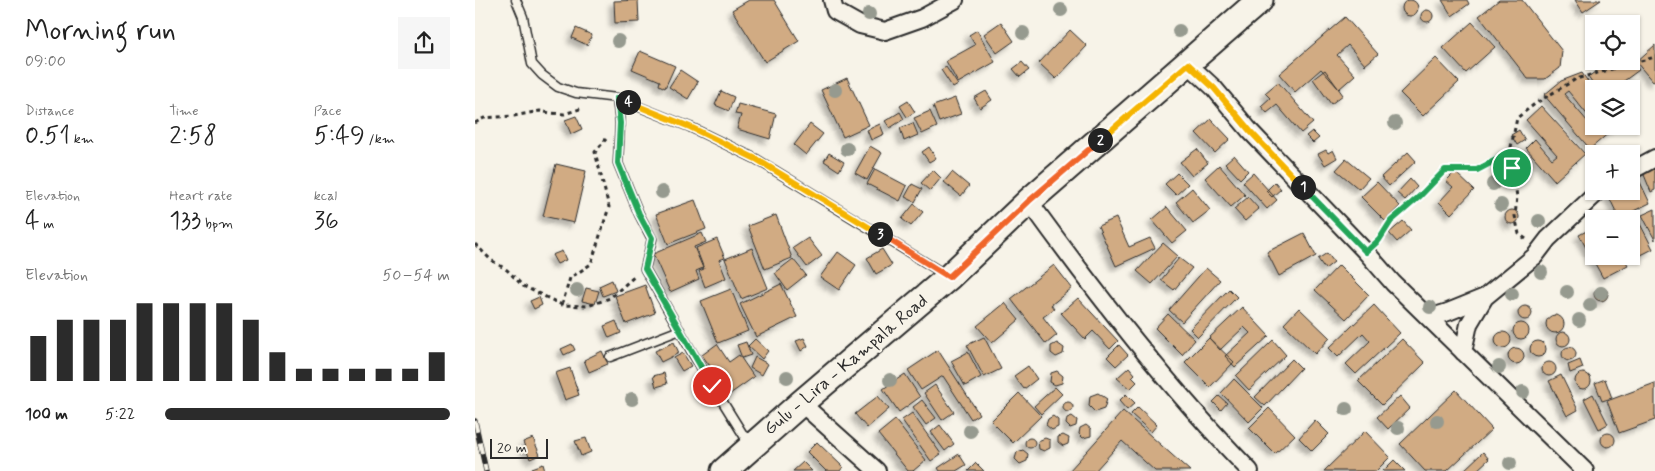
<!DOCTYPE html>
<meta charset="utf-8">
<style>
:root{--surface:#fff;--page:#f6f6f6;--text:#222;--muted:#767676;--accent:#2b2b2b}
body{margin:0;font-family:Mynerve,sans-serif;background:var(--page);color:var(--text);height:100vh;display:flex;flex-direction:column;font-size:19px;white-space:nowrap}
*{box-sizing:border-box;margin:0}
p{font-size:16px;color:var(--muted)}
.icon{flex:none;width:28px;height:28px;fill:none;stroke:currentColor;stroke-width:2;stroke-linecap:round;stroke-linejoin:round}
.map{position:relative;flex:1;overflow:hidden}
.sheet{display:flex;flex-direction:column;background:var(--surface);width:475px}
.sheet>*{flex:none}
.fabs{position:absolute;left:1110px;top:15px;display:grid;gap:10px}
.fabs a{display:grid;place-items:center;width:55px;height:55px;border-radius:0px;background:var(--surface);box-shadow:0 1px 4px #0004;font-size:25px}
.scale{position:absolute;left:15px;bottom:12px;width:58px;box-sizing:border-box;padding-left:5px;border:2px solid #2b2b2b;border-top:0;font-size:14px;line-height:18px;white-space:nowrap;color:#2b2b2b;-webkit-text-stroke:4px #f7f3e8;paint-order:stroke}
.pin{position:absolute;display:grid;place-items:center;width:42px;height:42px;color:#fff;margin:-21px;border:2px solid #fff;border-radius:50%;box-shadow:0 1px 5px #0007}
.km{position:absolute;width:25px;height:25px;margin:-12px;border-radius:50%;background:#222;color:#fff;font-size:14px;line-height:25px;text-align:center}
.round{display:grid;place-items:center;flex:none;width:52px;height:52px;border-radius:0px;background:var(--page)}
.summary{display:flex;align-items:center;justify-content:space-between;height:85px;padding:0 25px}
h1{font-size:28px;font-weight:600;line-height:38px}
.figures{display:grid;grid-template-columns:repeat(3,1fr);gap:8px;height:85px;padding:5px 25px}
.figures div{display:grid;align-content:center}
.figures b{font-size:25px;font-weight:600}
.figures small{font-size:14px;font-weight:400}
.figures p{font-size:14px}
.chart{height:140px;padding:10px 25px}
.chart p{display:flex;justify-content:space-between}
.chart svg{width:100%;height:90px;margin-top:5px;stroke:var(--accent);stroke-width:6}
ul{padding:0 25px;list-style:none;font-size:16px}
li{display:grid;grid-template-columns:80px 60px 1fr;align-items:center;height:38px}
li i{height:12px;border-radius:6px;background:var(--accent)}
main{display:flex;flex:1;min-height:0}
.map>svg:first-child{display:block}
.building{fill:#d1ab83;stroke:#2b2b2b;filter:url(#shadow)}
.lines{fill:none;stroke-linecap:round;stroke-linejoin:round}
.service-casing{stroke:#2b2b2b;stroke-width:11}
.minor-casing{stroke:#2b2b2b;stroke-width:20}
.primary-casing{stroke:#2b2b2b;stroke-width:29}
.path{stroke:#2b2b2b;stroke-width:3;stroke-dasharray:4 4;stroke-linecap:butt}
.service{stroke:#f7f3e8;stroke-width:8}
.minor{stroke:#f7f3e8;stroke-width:16}
.primary{stroke:#f7f3e8;stroke-width:25}
.rail-casing{stroke:#2b2b2b;stroke-width:5.5}
.rail{stroke:#f7f3e8;stroke-width:4;stroke-dasharray:11;stroke-linecap:butt}
.tree{fill:#969a8f}
.split-1-casing{stroke:#fff;stroke-width:10}
.split-2-casing{stroke:#fff;stroke-width:10}
.split-3-casing{stroke:#fff;stroke-width:10}
.split-4-casing{stroke:#fff;stroke-width:10}
.split-5-casing{stroke:#fff;stroke-width:10}
.split-1{stroke:#22a559;stroke-width:6}
.split-2{stroke:#f5b400;stroke-width:6}
.split-3{stroke:#f0652b;stroke-width:6}
.split-4{stroke:#f5b400;stroke-width:6}
.split-5{stroke:#22a559;stroke-width:6}
.labels{text-anchor:middle;dominant-baseline:central;stroke-width:5;stroke-linejoin:round;paint-order:stroke}
.street-label{font-size:18px;fill:#2b2b2b;stroke:#f7f3e8}
</style>
<main>
<section class="sheet">
<div class="summary"><div><h1>Morning run</h1><p>09:00</p></div><a class="round"><svg class="icon" aria-label="share" viewBox="0 0 24 24"><path d="M12 15V3M7 8l5-5 5 5M5 13v7h14v-7"/></svg></a></div>
<div class="figures">
<div><p>Distance</p><b>0.51<small> km</small></b></div>
<div><p>Time</p><b>2:58</b></div>
<div><p>Pace</p><b>5:49<small> /km</small></b></div>
</div>
<div class="figures">
<div><p>Elevation</p><b>4<small> m</small></b></div>
<div><p>Heart rate</p><b>133<small> bpm</small></b></div>
<div><p>kcal</p><b>36</b></div>
</div>
<div class="chart"><p><span>Elevation</span>50–54 m</p>
<svg viewBox="0 0 160 44" preserveAspectRatio="none"><path d="M5 44V22M15 44V14M25 44V14M35 44V14M45 44V6M55 44V6M65 44V6M75 44V6M85 44V14M95 44V30M105 44V38M115 44V38M125 44V38M135 44V38M145 44V38M155 44V30"/></svg>
</div>
<ul>
<li><b>100 m</b>5:22<i style="width:100%"></i></li>
</ul>
</section>
<div class="map">
<svg width="1180" height="471" viewBox="0 0 1180 471">
<defs>
<filter id="shadow"><feDropShadow dx="-4.5" dy="4.5" stdDeviation="2.5" flood-color="#0004"/></filter>
</defs>
<rect width="100%" height="100%" fill="#f7f3e8"/>
<filter id="ink" filterUnits="userSpaceOnUse"><feTurbulence type="fractalNoise" baseFrequency=".02" numOctaves="2"/><feDisplacementMap in="SourceGraphic" scale="10" xChannelSelector="R" yChannelSelector="G"/><feConvolveMatrix kernelMatrix="1 2 1 2 8 2 1 2 1" color-interpolation-filters="sRGB"/></filter>
<g filter="url(#ink)">
<!-- building -->
<path class="building" d="M163,0L164,22L140,23L139,1Z
M274,0H299L324,41L290,62L257,10Z
M967,0H992L994,4L977,16Z
M1024,0H1047L1087,51L1085,68L1070,79H1053L1004,16Z
M1100,0H1126L1108,12Z
M927 8a8 8 0 1 1 16 0a8 8 0 1 1-16 0Z
M946 16a6 6 0 1 1 12 0a6 6 0 1 1-12 0Z
M870,17L903,54L890,65L873,45L862,55L880,75L864,89L846,69L820,92L804,74Z
M526,22L539,41L522,53L509,34Z
M997,22L1020,47L991,73L968,48Z
M101,28L117,35L112,45L97,38Z
M502,30L520,62L483,83L471,61L500,45L494,35Z
M595,30L612,46L581,79L564,63Z
M1180,45V81L1178,82L1161,62Z
M165,51L200,66L190,88L184,85L185,81L157,69Z
M961,58L984,82L948,116L925,93Z
M1156,60L1164,70L1138,89H1121L1113,77L1135,61H1156Z
M547,62L554,70L545,77L538,69Z
M471,67L483,85L478,88L466,70Z
M205,70L223,82L213,99L194,87Z
M850,70L868,95L856,104L838,79Z
M1107,73L1119,90V114L1115,118L1093,91L1089,94L1113,122L1119,118V126H1142L1115,149L1069,95L1086,81Z
M372,78L394,125L368,137L346,90Z
M803,82L838,123L826,133L802,105L792,113L786,106L795,98L790,93Z
M246,91L259,97L254,111L240,105Z
M511,91L517,100L505,108L499,98Z
M480,98L486,114L464,122L458,106Z
M433,101L440,112L432,117L425,106Z
M263,104L301,114L295,139L262,129L266,115L260,114Z
M1066,106L1110,154L1080,181L1051,148L1060,139L1077,159L1082,155L1051,120Z
M455,111L462,127L447,134L439,118Z
M425,112L429,119L415,128L410,121Z
M101,116L107,129L96,134L90,120Z
M736,119L755,139L740,153L721,133Z
M438,123L443,135L429,141L425,128Z
M335,124L348,134L331,155L319,145Z
M405,124L409,134L396,140L392,130Z
M1044,130L1050,140L1042,145L1036,135Z
M837,131L844,138L838,143L831,136Z
M395,146L407,153L392,180L380,173Z
M454,147L461,158L454,162L447,152Z
M722,149L733,163L717,176L705,162Z
M851,150L853,153L858,150L862,158L850,165L843,154Z
M933,152L941,161L914,186L906,177Z
M354,153L369,162L364,171L349,161Z
M759,155L773,171L765,179L750,163Z
M871,159L894,178L884,189L861,170Z
M81,164L111,171L99,223L68,216Z
M744,165L770,195L756,207L730,178Z
M1180,165V190L1176,192L1167,170Z
M400,169L432,186L425,201L392,184Z
M458,170L466,178L455,191L446,183Z
M477,172L494,186L486,196L469,182Z
M980,172L999,190L976,214L964,202L978,187L971,181Z
M702,173L713,184L701,195L690,184Z
M778,173L802,200L792,209L768,182Z
M935,179L942,187L930,200L922,193Z
M800,182L806,189L797,197L791,191Z
M902,182L925,206L910,221L886,197Z
M1165,182L1175,203L1144,218L1134,197L1146,191H1156V186Z
M437,184L447,189L440,202L430,197Z
M717,188L735,210L718,223L701,202Z
M773,197L784,209L770,221L759,209Z
M220,200L231,229L193,244L181,214Z
M439,204L448,212L436,226L427,219Z
M692,207L712,231L697,243L677,220Z
M1180,209V240L1167,215Z
M1030 217a7 7 0 1 1 14 0a7 7 0 1 1-14 0Z
M301,215L317,258L290,269L273,226Z
M641,218L654,247L675,238L680,248L641,266L623,226Z
M1162,218L1178,249L1164,256L1156,242V221Z
M928,221L936,230L922,242L914,233Z
M1119,227V256H1148L1153,265L1128,278L1104,235Z
M227,233L231,242L219,247L228,268L221,271L224,279L195,292L178,254Z
M829,233L841,256L804,276L792,252Z
M333,238L347,256L332,267L318,248Z
M242,239L250,258L244,260L251,278L230,287L224,271L229,269L221,248Z
M688,243L703,256L677,284L662,271Z
M277,248L293,288L266,299L250,259Z
M407,249L417,265L401,274L392,258Z
M87,251L91,260L82,264L77,255Z
M363,252L381,265L364,290L345,277Z
M852,253L859,262L850,269L843,259Z
M704,258L717,268L699,290L686,280Z
M318,259L331,275L312,290L300,273Z
M579,265L597,288L576,305L579,309L568,317L582,335L571,344L536,299Z
M864,265L894,295L871,319L840,290Z
M731,268L745,280L707,322L694,310Z
M137,280L141,291L128,296L124,286Z
M306,284L322,317L281,337L265,304Z
M170,285L180,313L151,324L140,296Z
M1119 294a7 7 0 1 1 14 0a7 7 0 1 1-14 0Z
M111,288L124,291L120,304L107,301Z
M256,289L273,331L243,343L226,301Z
M754,289L762,297L723,337L715,329Z
M64,297L67,305L59,309L55,301Z
M603,298L643,341L635,349L618,331L610,339L586,313Z
M530,303L544,320L517,343L502,326Z
M899,305L925,333L881,374L871,364L895,341L888,333L863,357L854,348Z
M1043 313a7 7 0 1 1 14 0a7 7 0 1 1-14 0Z
M767,307L794,336L760,367L750,356L775,333L769,327L745,350L734,338Z
M824,308L855,338L840,354L809,324Z
M693,314L720,340L707,355L680,328Z
M1071 324a9 9 0 1 1 18 0a9 9 0 1 1-18 0Z
M141,321L146,333L134,338L129,326Z
M1038 331a8 8 0 1 1 16 0a8 8 0 1 1-16 0Z
M1081 339a7 7 0 1 1 14 0a7 7 0 1 1-14 0Z
M1020 340a8 8 0 1 1 16 0a8 8 0 1 1-16 0Z
M509,337L526,369L509,377L492,345Z
M329,338L333,346L326,351L321,341Z
M734,338L759,362L735,387L710,362Z
M280,339L293,351L287,359L273,346Z
M927,339L950,363L907,405L883,381Z
M798,340L811,355L774,390L761,376Z
M1055 349a8 8 0 1 1 16 0a8 8 0 1 1-16 0Z
M199,342L204,353L186,362L180,351Z
M271,342L276,355L267,358L262,345Z
M582,343L589,348L588,354L581,357L576,353V346Z
M97,344L100,350L89,355L86,349Z
M242,344L254,362L264,355L279,377L255,394L227,355Z
M644,345L653,355L641,366L632,357Z
M1087 354a7 7 0 1 1 14 0a7 7 0 1 1-14 0Z
M1033 356a8 8 0 1 1 16 0a8 8 0 1 1-16 0Z
M463,350L504,414L496,419L468,376L446,390L433,370Z
M127,351L133,364L114,372L109,360Z
M493,352L506,377L490,386L476,361Z
M208,353L216,366L207,371L199,358Z
M280,357L293,364L287,375L275,368Z
M817,359L826,368L790,406L780,397Z
M1105,360L1108,368L1095,373L1093,365Z
M1067 369a7 7 0 1 1 14 0a7 7 0 1 1-14 0Z
M553,366L562,379L549,389L539,376Z
M654,367L660,374L657,377L662,382L655,389L642,378Z
M95,368L104,395L90,400L80,373Z
M582,371L588,376L587,383L580,385L575,382L576,373Z
M189,373L192,384L181,387L178,376Z
M1100 381a8 8 0 1 1 16 0a8 8 0 1 1-16 0Z
M430,374L445,397L424,412L408,389Z
M1086,375L1103,410L1092,416L1074,381Z
M759,379L788,408L774,422L746,393Z
M1130,379L1137,398L1127,401L1120,383Z
M1180,383V420L1144,433L1132,401Z
M460,385L479,412L467,420L449,393Z
M580,387L587,394L566,414L559,406Z
M981,390L1017,429L972,471H950L925,444Z
M544,393L566,416L538,443L516,421Z
M623,393L632,399L629,409L620,412L614,406L615,396Z
M651,394L660,403L652,410L644,401Z
M1118,394L1133,424L1124,429L1109,399Z
M403,396L414,409L392,428L380,414Z
M744,396L752,403L746,410L738,402Z
M925,396L935,408L913,429L902,417Z
M447,400L461,418L451,425L438,407Z
M588 407a5 5 0 1 1 10 0a5 5 0 1 1-10 0Z
M663,407L682,425L676,432L656,414Z
M794,408L820,435L800,454L774,428Z
M648,411L715,471H680L647,441L620,471H594Z
M437,413L466,454L456,461L427,420Z
M578,416L583,420V427L577,430L571,425L573,419Z
M597,416L602,420L601,426L595,428L591,424L592,418Z
M420,420L451,460L438,471H433L403,434Z
M840,420L854,434L837,451L824,438Z
M465,425L479,444L470,451L456,432Z
M611,425L616,429V436L608,438L604,434L605,428Z
M890,431L915,457L901,471H849Z
M1126 440a7 7 0 1 1 14 0a7 7 0 1 1-14 0Z
M588,435L594,438L593,444L588,446L583,442V437Z
M550 443a5 5 0 1 1 10 0a5 5 0 1 1-10 0Z
M58,438L65,455L55,459L48,442Z
M111,438L116,452L106,456L100,441Z
M570,438L575,440V448L569,451L564,449L563,441Z
M342,442L368,467L365,471H351L332,452Z
M548,450L553,454L552,461L545,464L540,459L542,452Z
M1008,452L1014,459L1001,471H988Z
M484,454L491,465L481,471H465L463,468Z
M919,460L930,471H908Z
M328,462L337,471H318Z
M501,463L509,471H493Z
M68,464L70,471H58L57,468Z"/>
<g class="lines">
<!-- service casing -->
<g class="service-casing">
<path id="service" d="M41,0L48,17L57,64L67,75L83,87L101,93L142,98L215,127L281,159L471,275
M142,98L145,123L143,163L164,214L177,239L170,269L218,354L274,444
M135,357L205,330"/>
</g>
<!-- minor casing -->
<g class="minor-casing">
<path id="minor" d="M357,0L360,11L385,25L410,31L447,18L480,0
M713,64L739,88L775,131L891,252L918,283L1110,471
M1156,171L1180,158
M554,201C622,295 694,388 775,471
M954,318L973,312L1010,297
M988,352L994,324L1010,297L1060,256L1073,239L1124,191
M326,403L402,471"/>
</g>
<!-- primary casing -->
<g class="primary-casing">
<path id="primary" d="M249,471L326,403L474,277L554,201L785,0"/>
</g>
<!-- path -->
<path class="path" d="M0,123L9,118L39,116L65,111L75,113L89,114L108,108
M1051,239L1044,234L1040,216L1042,197L1036,156V147L1042,118L1061,103L1101,79L1180,57
M903,240L916,221L945,196L970,170H1002L1021,160L1036,156
M0,244L16,260L32,270L48,286L87,305L113,306L135,298L161,275
M87,305L95,278L116,264L134,207L120,152L131,139"/>
<!-- service -->
<use href="#service" class="service"/>
<!-- minor -->
<use href="#minor" class="minor"/>
<!-- primary -->
<use href="#primary" class="primary"/>
<!-- rail casing -->
<g class="rail-casing">
<path id="rail" d="M0,421L11,471"/>
</g>
<!-- rail -->
<use href="#rail" class="rail"/>
</g>
<!-- trees -->
<g class="tree">
<circle cx="586" cy="10" r="7"/>
<circle cx="394" cy="14" r="7"/>
<circle cx="704" cy="31" r="7"/>
<circle cx="548" cy="33" r="7"/>
<circle cx="143" cy="41" r="7"/>
<circle cx="360" cy="90" r="7"/>
<circle cx="920" cy="123" r="7"/>
<circle cx="372" cy="149" r="7"/>
<circle cx="1018" cy="184" r="7"/>
<circle cx="187" cy="192" r="7"/>
<circle cx="1026" cy="205" r="7"/>
<circle cx="1064" cy="221" r="7"/>
<circle cx="1066" cy="272" r="7"/>
<circle cx="102" cy="290" r="7"/>
<circle cx="1092" cy="292" r="7"/>
<circle cx="1126" cy="293" r="7"/>
<circle cx="1037" cy="294" r="7"/>
<circle cx="1115" cy="305" r="7"/>
<circle cx="955" cy="307" r="7"/>
<circle cx="1104" cy="320" r="7"/>
<circle cx="1024" cy="367" r="7"/>
<circle cx="312" cy="377" r="7"/>
<circle cx="415" cy="380" r="7"/>
<circle cx="1048" cy="392" r="7"/>
<circle cx="157" cy="399" r="7"/>
<circle cx="871" cy="409" r="7"/>
<circle cx="962" cy="421" r="7"/>
<circle cx="923" cy="428" r="7"/>
<circle cx="495" cy="431" r="7"/>
<circle cx="1035" cy="463" r="7"/>
</g>
</g>
<g class="lines" filter="url(#ink)">
<!-- split-1 casing -->
<g class="split-1-casing">
<path id="split-1" d="M828,187L891,252L904,240L916,221L945,196L970,170H1002L1021,160L1036,156L1037,168"/>
</g>
<!-- split-2 casing -->
<g class="split-2-casing">
<path id="split-2" d="M625,140L713,64L739,88L775,131L828,187"/>
</g>
<!-- split-3 casing -->
<g class="split-3-casing">
<path id="split-3" d="M405,234L474,277L554,201L625,140"/>
</g>
<!-- split-4 casing -->
<g class="split-4-casing">
<path id="split-4" d="M153,102L215,127L281,159L405,234"/>
</g>
<!-- split-5 casing -->
<g class="split-5-casing">
<path id="split-5" d="M153,102L142,98L145,123L143,163L164,214L177,238L170,269L237,386"/>
</g>
<!-- split-1 -->
<use href="#split-1" class="split-1"/>
<!-- split-2 -->
<use href="#split-2" class="split-2"/>
<!-- split-3 -->
<use href="#split-3" class="split-3"/>
<!-- split-4 -->
<use href="#split-4" class="split-4"/>
<!-- split-5 -->
<use href="#split-5" class="split-5"/>
</g>
<g class="labels">
<!-- street labels -->
<g class="street-label">
<text transform="translate(371 365) rotate(-40)">Gulu - Lira - Kampala Road</text>
</g>
</g>
</svg>
<div class="fabs">
<a><svg class="icon" aria-label="locate" viewBox="0 0 24 24"><circle cx="12" cy="12" r="6"/><path d="M12 2v4M12 18v4M2 12h4M18 12h4"/></svg></a>
<a><svg class="icon" aria-label="layers" viewBox="0 0 24 24"><path d="M12 4l9 5-9 5-9-5zM3 14l9 5 9-5"/></svg></a>
<a>+</a>
<a>−</a>
</div>
<div class="scale">20 m</div>
<div class="pin" style="left:1037px;top:168px;background:#1e9e55"><svg class="icon" aria-label="arrive" viewBox="0 0 24 24"><path d="M6 21V4h12l-3 4 3 4H6"/></svg></div>
<div class="pin" style="left:237px;top:386px;background:#d93025"><svg class="icon" aria-label="check" viewBox="0 0 24 24"><path d="M5 12l5 5 9-10"/></svg></div>
<b class="km" style="left:828px;top:187px">1</b>
<b class="km" style="left:625px;top:140px">2</b>
<b class="km" style="left:405px;top:234px">3</b>
<b class="km" style="left:153px;top:102px">4</b>
</div>
</main>
